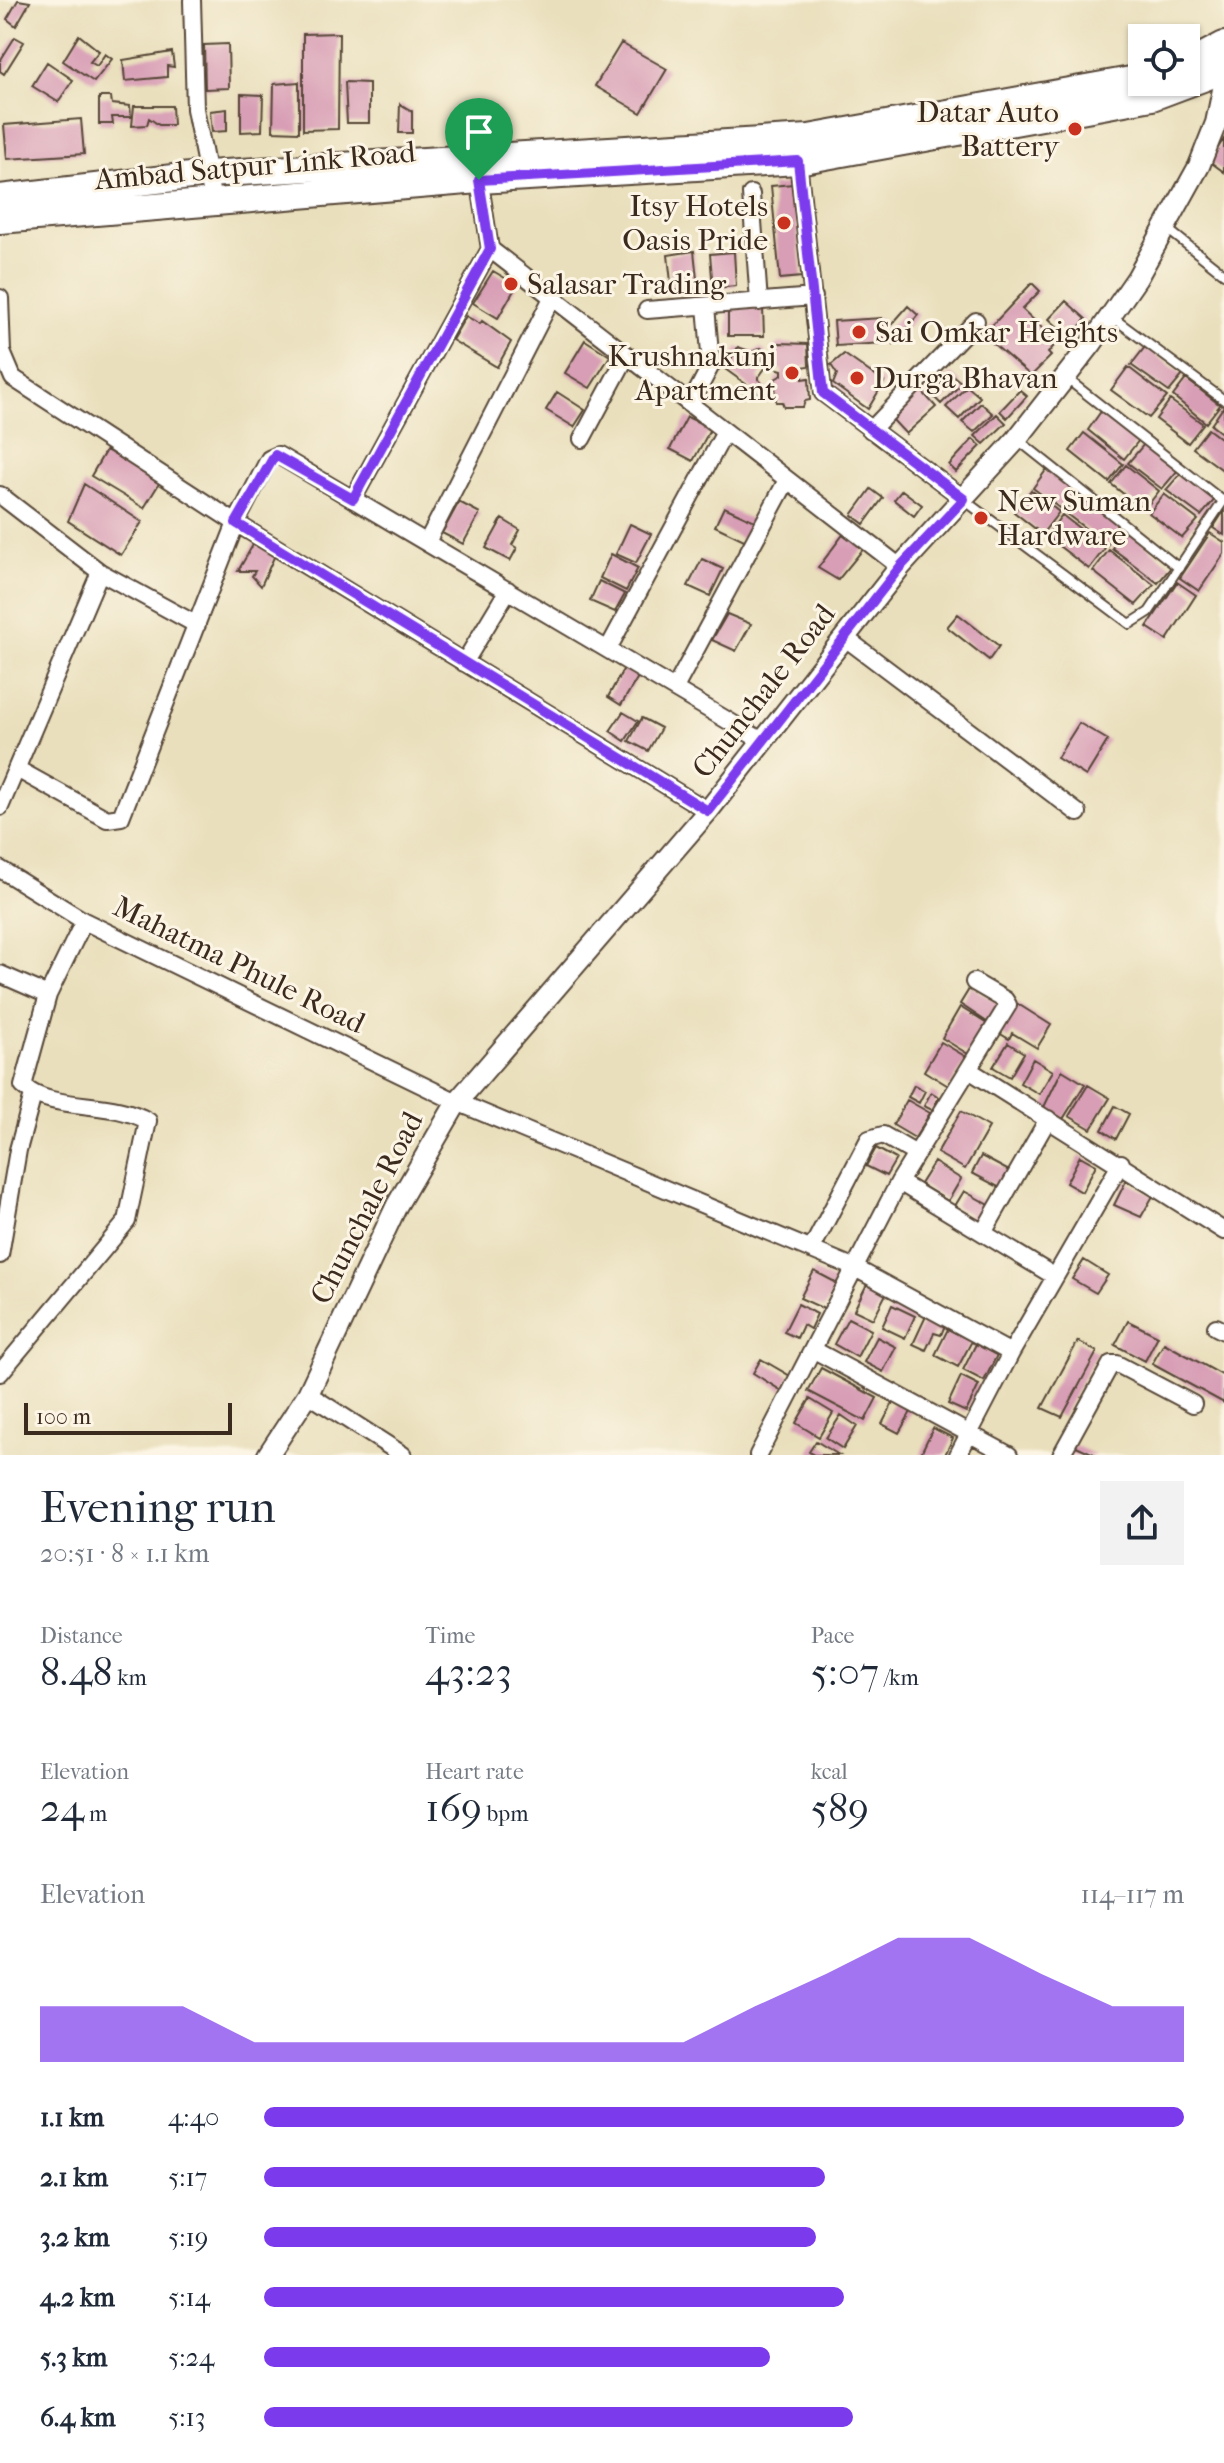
<!DOCTYPE html>
<meta charset="utf-8">
<style>
:root{--surface:#fff;--page:#f2f2f3;--text:#1f2937;--muted:#747a83;--accent:#7c3aed}
body{margin:0;font-family:"IM FELL French Canon",serif;background:var(--page);color:var(--text);height:100vh;display:flex;flex-direction:column;font-size:30px;white-space:nowrap}
*{box-sizing:border-box;margin:0}
p{font-size:26px;color:var(--muted)}
.icon{flex:none;width:44px;height:44px;fill:none;stroke:currentColor;stroke-width:2;stroke-linecap:round;stroke-linejoin:round}
.map{position:relative;height:1455px;overflow:hidden}
.panel{display:flex;flex-direction:column;background:var(--surface);flex:1}
.panel>*{flex:none}
.controls{position:absolute;left:1128px;top:24px;display:grid;gap:16px}
.controls a{display:grid;place-items:center;width:72px;height:72px;border-radius:0px;background:var(--surface);box-shadow:0 2px 6px #0004;font-size:40px}
.scale{position:absolute;left:24px;bottom:20px;width:208px;box-sizing:border-box;padding-left:8px;border:4px solid #3b2a1e;border-top:0;font-size:22px;line-height:28px;white-space:nowrap;color:#3b2a1e;-webkit-text-stroke:6px #fcf5e5;paint-order:stroke}
.pin{position:absolute;display:grid;place-items:center;width:68px;height:68px;color:#fff;margin:-82px -34px;border-radius:50% 50% 50% 0;rotate:-45deg;box-shadow:0 0 8px #0007}
.pin .icon{rotate:45deg}
.round{display:grid;place-items:center;flex:none;width:84px;height:84px;border-radius:0px;background:var(--page)}
.overview{display:flex;align-items:center;justify-content:space-between;height:136px;padding:0 40px}
h1{font-size:44px;font-weight:600;line-height:60px}
.stats{display:grid;grid-template-columns:repeat(3,1fr);gap:12px;height:136px;padding:8px 40px}
.stats div{display:grid;align-content:center}
.stats b{font-size:40px;font-weight:600}
.stats small{font-size:22px;font-weight:400}
.stats p{font-size:22px}
.chart{height:224px;padding:16px 40px}
.chart p{display:flex;justify-content:space-between}
.chart svg{width:100%;height:144px;margin-top:8px;fill:var(--accent);opacity:.7}
ul{padding:0 40px;list-style:none;font-size:26px}
li{display:grid;grid-template-columns:128px 96px 1fr;align-items:center;height:60px}
li i{height:20px;border-radius:10px;background:var(--accent)}
.map>svg:first-child{display:block}
.building{fill:#d89eb5}
.lines{fill:none;stroke-linecap:round;stroke-linejoin:round}
.service-casing{stroke:#554536;stroke-width:12}
.minor-casing{stroke:#554536;stroke-width:20}
.tertiary-casing{stroke:#554536;stroke-width:24}
.primary-casing{stroke:#554536;stroke-width:30}
.service{stroke:#fff;stroke-width:8}
.minor{stroke:#fff;stroke-width:16}
.tertiary{stroke:#fff;stroke-width:20}
.primary{stroke:#fff;stroke-width:26}
.route-casing{stroke:#fff;stroke-width:16}
.route{stroke:#7c3aed;stroke-width:10}
.poi-dot{fill:#c8321e;stroke:#fcf5e5;stroke-width:3}
.labels{text-anchor:middle;dominant-baseline:central;stroke-width:6;stroke-linejoin:round;paint-order:stroke}
.poi-label{font-size:30px;fill:#3b2a1e;stroke:#fcf5e5;text-anchor:start}
.street-label{font-size:30px;fill:#3b2a1e;stroke:#fcf5e5}
</style>
<div class="map">
<svg width="1224" height="1455" viewBox="0 0 1224 1455">
<rect width="100%" height="100%" fill="#fcf5e5"/>
<filter id="ink" filterUnits="userSpaceOnUse"><feTurbulence type="fractalNoise" baseFrequency=".0125" numOctaves="2"/><feDisplacementMap in="SourceGraphic" scale="16" xChannelSelector="R" yChannelSelector="G"/><feConvolveMatrix kernelMatrix="1 2 1 2 8 2 1 2 1" color-interpolation-filters="sRGB"/></filter>
<filter id="wash" filterUnits="userSpaceOnUse"><feTurbulence type="fractalNoise" baseFrequency=".006" numOctaves="4" result="noise"/><feDisplacementMap in="SourceGraphic" scale="32" xChannelSelector="R" yChannelSelector="G"/><feGaussianBlur stdDeviation="1.8" result="paint"/><feColorMatrix in="noise" values="0 0 0 0 0 0 0 0 0 0 0 0 0 0 0 0 0 1.4 0 .05"/><feComposite in="paint" operator="in"/></filter>
<g filter="url(#wash)">
<rect width="100%" height="100%" fill="#e9dfbc"/>
<g id="blocks">
<!-- building -->
<path class="building" d="M18,0L30,2L16,26L7,19Z
M339,33L338,129L303,130V34Z
M79,35L99,51L90,62L97,66L105,54L112,59L94,82L63,61Z
M15,37L24,42L4,74L0,71V61Z
M621,43L667,69L641,113L595,86Z
M228,44L229,88L205,89L204,45Z
M172,52L174,67L167,66V77L125,81L123,60Z
M47,62L73,80L58,102L32,86Z
M299,82V132L273,131L274,84Z
M345,82L369,83V123H347Z
M241,94L263,95L262,131L241,132Z
M99,97H111L112,104L130,106L131,117H112L113,124H99Z
M400,104L412,111V133H399Z
M134,106H172L173,125H159L149,118L147,125L132,126Z
M227,109V131L212,132L210,111Z
M81,119L84,154L7,159L4,125Z
M1224,139V172L1209,161Z
M793,184L802,277L780,279L771,186Z
M694,251L698,288L672,291L668,255Z
M734,252L736,286L713,288L710,254Z
M493,271L517,285L498,318L473,303Z
M1032,283L1040,291L1022,309L1057,342L1048,353L1051,356L1031,376L983,335Z
M1066,301L1086,319L1070,338L1049,319Z
M908,306L918,315L894,344L886,331Z
M728,308H763L764,336H728Z
M466,316L480,324L482,321L511,342L497,367L452,340Z
M882,318L884,343L836,346L834,321Z
M585,340L610,356L590,388L565,373Z
M779,343L808,344L809,366L802,367L803,379L809,378L810,400L805,401L803,407H784L782,402H776L775,379L782,375V370L775,368V346Z
M738,347L752,352L761,348L766,352L762,359L766,367L758,378L766,389L761,395L725,369Z
M1145,347L1183,375L1169,392L1131,365Z
M844,354L884,382L868,409L833,384L837,374L831,365Z
M1128,367L1167,397L1149,418L1111,390Z
M951,374L962,383L941,404L930,393Z
M1186,379L1220,405L1206,423L1173,396Z
M967,386L980,397L959,419L946,407Z
M920,389L936,407L906,434L891,418Z
M1020,390L1027,396L1007,418L1000,411Z
M557,392L585,410L574,427L546,410Z
M1170,400L1203,424L1188,443L1156,419Z
M981,403L993,414L974,432L962,422Z
M1224,406V435L1211,425Z
M1102,410L1139,440L1124,459L1088,430Z
M997,414L1006,423L984,444L975,436Z
M687,417L711,428L693,461L670,449Z
M1208,429L1224,441V471L1193,448Z
M1084,433L1123,464L1109,482L1070,451Z
M973,439L981,446L956,472L949,465Z
M1144,444L1178,470L1162,489L1128,463Z
M106,450L160,482L144,508L91,476Z
M1126,465L1159,491L1144,510L1111,484Z
M1047,469L1076,491L1062,510L1033,488Z
M1181,473L1216,498L1201,516L1166,490Z
M84,484L142,522L121,555L68,521Z
M871,489L883,498L864,524L852,515Z
M902,490L922,505L914,516L894,500Z
M1031,490L1059,512L1042,534L1014,512Z
M1079,492L1122,526L1107,545L1064,512Z
M1164,494L1198,520L1182,538L1149,513Z
M459,502L480,513L463,544L442,533Z
M724,507L755,521L746,541L715,526Z
M1224,511V535L1213,528Z
M1062,515L1105,548L1089,569L1046,536Z
M502,519L520,530L512,545L517,548L510,561L486,548Z
M630,524L651,534L636,563L616,554Z
M1126,529L1172,566L1158,583L1112,548Z
M845,532L865,547L838,580L818,568Z
M1210,533L1224,542V554L1199,591L1180,578Z
M254,543L275,555L261,586L252,576L255,571H238Z
M1109,550L1154,585L1136,605L1093,571Z
M611,554L638,568L626,591L600,578Z
M702,559L723,569L710,596L688,586Z
M599,581L625,594L615,612L590,601Z
M1177,582L1196,595L1167,640L1147,627Z
M727,614L751,624L736,651L712,640Z
M958,614L999,646L989,660L947,627Z
M624,668L638,677L621,705L608,697Z
M623,712L638,721L625,741L610,731Z
M642,718L661,728L648,751L629,741Z
M1079,723L1108,740L1086,776L1057,758Z
M971,986L1002,1006L990,1024L960,1004Z
M1018,1004L1051,1025L1037,1048L1012,1033L1009,1039L999,1033Z
M960,1007L987,1024L968,1054L942,1038Z
M941,1042L968,1058L950,1087L924,1071Z
M1008,1043L1024,1053L1010,1077L993,1067Z
M1033,1059L1053,1071L1039,1094L1020,1083Z
M1062,1070L1085,1084L1063,1119L1044,1107Z
M914,1085L925,1091L919,1103L908,1097Z
M1088,1085L1110,1098L1091,1129L1069,1116Z
M931,1092L939,1097L932,1110L924,1106Z
M907,1100L930,1113L915,1138L893,1125Z
M1115,1106L1129,1114L1116,1139L1102,1130Z
M961,1111L989,1127L965,1169L937,1153Z
M876,1148L896,1159L886,1176L866,1166Z
M981,1156L1011,1172L1002,1189L972,1173Z
M1080,1156L1096,1165L1082,1192L1066,1183Z
M934,1162L961,1179L948,1201L920,1184Z
M1126,1181L1153,1196L1141,1217L1114,1205Z
M964,1191L991,1206L980,1227L966,1219L969,1214L955,1206Z
M1084,1260L1108,1275L1096,1293L1072,1279Z
M814,1271L837,1283L824,1309L800,1298Z
M867,1284L886,1294L873,1319L854,1310Z
M798,1304L817,1314L810,1329L803,1325L797,1338L784,1332Z
M892,1305L915,1316L905,1338L882,1327Z
M926,1316L945,1325L941,1335L934,1333L926,1350L913,1344Z
M848,1318L871,1330L857,1357L834,1344Z
M1128,1321L1158,1336L1145,1361L1115,1345Z
M948,1329L972,1341L958,1367L935,1355Z
M877,1337L896,1347L883,1372L864,1362Z
M1078,1341L1097,1352L1062,1417L1042,1408Z
M1164,1343L1224,1376V1403L1152,1364Z
M976,1344L997,1355L984,1381L963,1370Z
M761,1359L790,1376L782,1391L753,1373Z
M821,1368L877,1398L865,1421L808,1391Z
M961,1376L979,1385L966,1412L948,1404Z
M810,1399L833,1413L819,1437L796,1423Z
M894,1401L912,1410L899,1433L882,1424Z
M841,1415L857,1426L843,1449L826,1438Z
M933,1428L953,1438L945,1455H920Z
M816,1441L839,1455H814L809,1452Z
M1074,1445L1096,1455H1070Z"/>
</g>
</g>
<g filter="url(#ink)">
<use href="#blocks" fill-opacity="0" stroke="#554536" stroke-width="2"/>
<g class="lines">
<!-- service casing -->
<g class="service-casing">
<path id="service" d="M1166,228L1224,274
M1112,317L1224,400
M1066,378L1223,501
M1017,439L1179,568
M964,500L1130,624L1149,612L1224,500"/>
</g>
<!-- minor casing -->
<g class="minor-casing">
<path id="minor" d="M192,0L195,109L213,201
M798,161L823,393L964,499
M478,171L490,249L900,567
M751,194L759,302
M0,298L2,352L13,378L236,523L708,811
M647,310L814,297
M690,405L711,365L706,306
M871,430L976,321
M582,439L627,355
M0,495L100,572L197,625
M353,499L490,249
M427,542L552,298
M844,637L1078,813
M608,649L725,432
M464,663L508,590
M675,688L787,480
M17,769L107,819L121,817L236,523L269,459L278,455L764,742
M0,807L100,572
M0,869L84,921L457,1102L855,1268L1011,1353
M0,974L48,995
M969,1070L1224,1231
M899,1182L1054,1276
M983,1233L1048,1119
M811,1250L869,1139L883,1135L916,1154
M0,1255L18,1150L33,1095
M1216,1327L1224,1331
M814,1350L1009,1455
M0,1373L127,1221L148,1121C111,1099 51,1112 23,1086L48,995L84,921
M308,1394L403,1455
M758,1455L899,1182L1008,1005L1005,1000L974,982
M958,1455L1011,1353L1121,1163
M1061,1455L1111,1364H1117L1193,1404"/>
</g>
<!-- tertiary casing -->
<g class="tertiary-casing">
<path id="tertiary" d="M268,1455L308,1394L397,1205L457,1102L708,811L900,567L1017,439L1092,343L1137,278L1199,166L1216,123L1224,85"/>
</g>
<!-- primary casing -->
<g class="primary-casing">
<path id="primary" d="M1186,65L1224,45
M0,198L208,174L809,138L1142,78
M0,220L479,180L798,161L1152,97L1224,70"/>
</g>
<!-- service -->
<use href="#service" class="service"/>
<!-- minor -->
<use href="#minor" class="minor"/>
<!-- tertiary -->
<use href="#tertiary" class="tertiary"/>
<!-- primary -->
<use href="#primary" class="primary"/>
</g>
</g>
<g class="lines" filter="url(#ink)">
<!-- route casing -->
<g class="route-casing">
<path id="route" d="M798,161L823,393L964,499L900,567L708,811L236,523L275,455L353,499L490,249L479,180Z"/>
</g>
<!-- route -->
<use href="#route" class="route"/>
</g>
<!-- markers -->
<g class="poi-dot">
<circle cx="1075" cy="129" r="8"/>
<circle cx="784" cy="223" r="8"/>
<circle cx="511" cy="284" r="8"/>
<circle cx="859" cy="332" r="8"/>
<circle cx="792" cy="373" r="8"/>
<circle cx="857" cy="378" r="8"/>
<circle cx="981" cy="518" r="8"/>
</g>
<g class="labels">
<!-- poi labels -->
<g class="poi-label">
<text x="1059" y="112" text-anchor="end">Datar Auto<tspan x="1059" dy="34">Battery</tspan></text>
<text x="768" y="206" text-anchor="end">Itsy Hotels<tspan x="768" dy="34">Oasis Pride</tspan></text>
<text x="527" y="284">Salasar Trading</text>
<text x="875" y="332">Sai Omkar Heights</text>
<text x="776" y="356" text-anchor="end">Krushnakunj<tspan x="776" dy="34">Apartment</tspan></text>
<text x="873" y="378">Durga Bhavan</text>
<text x="997" y="501">New Suman<tspan x="997" dy="34">Hardware</tspan></text>
</g>
<!-- street labels -->
<g class="street-label">
<text transform="translate(255 166) rotate(-5)">Ambad Satpur Link Road</text>
<text transform="translate(764 691) rotate(-52)">Chunchale Road</text>
<text transform="translate(239 965) rotate(26)">Mahatma Phule Road</text>
<text transform="translate(367 1208) rotate(-63)">Chunchale Road</text>
</g>
</g>
</svg>
<div class="controls">
<a><svg class="icon" aria-label="locate" viewBox="0 0 24 24"><circle cx="12" cy="12" r="6"/><path d="M12 2v4M12 18v4M2 12h4M18 12h4"/></svg></a>
</div>
<div class="scale">100 m</div>
<div class="pin" style="left:479px;top:180px;background:#1e9e55"><svg class="icon" aria-label="arrive" viewBox="0 0 24 24"><path d="M6 21V4h12l-3 4 3 4H6"/></svg></div>
</div>
<section class="panel">
<div class="overview"><div><h1>Evening run</h1><p>20:51 · 8 × 1.1 km</p></div><a class="round"><svg class="icon" aria-label="share" viewBox="0 0 24 24"><path d="M12 15V3M7 8l5-5 5 5M5 13v7h14v-7"/></svg></a></div>
<div class="stats">
<div><p>Distance</p><b>8.48<small> km</small></b></div>
<div><p>Time</p><b>43:23</b></div>
<div><p>Pace</p><b>5:07<small> /km</small></b></div>
</div>
<div class="stats">
<div><p>Elevation</p><b>24<small> m</small></b></div>
<div><p>Heart rate</p><b>169<small> bpm</small></b></div>
<div><p>kcal</p><b>589</b></div>
</div>
<div class="chart"><p><span>Elevation</span>114–117 m</p>
<svg viewBox="0 0 160 44" preserveAspectRatio="none"><path d="M0 44V27L10 27L20 27L30 38L40 38L50 38L60 38L70 38L80 38L90 38L100 27L110 17L120 6L130 6L140 17L150 27L160 27V44z"/></svg>
</div>
<ul>
<li><b>1.1 km</b>4:40<i style="width:100%"></i></li>
<li><b>2.1 km</b>5:17<i style="width:61%"></i></li>
<li><b>3.2 km</b>5:19<i style="width:60%"></i></li>
<li><b>4.2 km</b>5:14<i style="width:63%"></i></li>
<li><b>5.3 km</b>5:24<i style="width:55%"></i></li>
<li><b>6.4 km</b>5:13<i style="width:64%"></i></li>
</ul>
</section>
